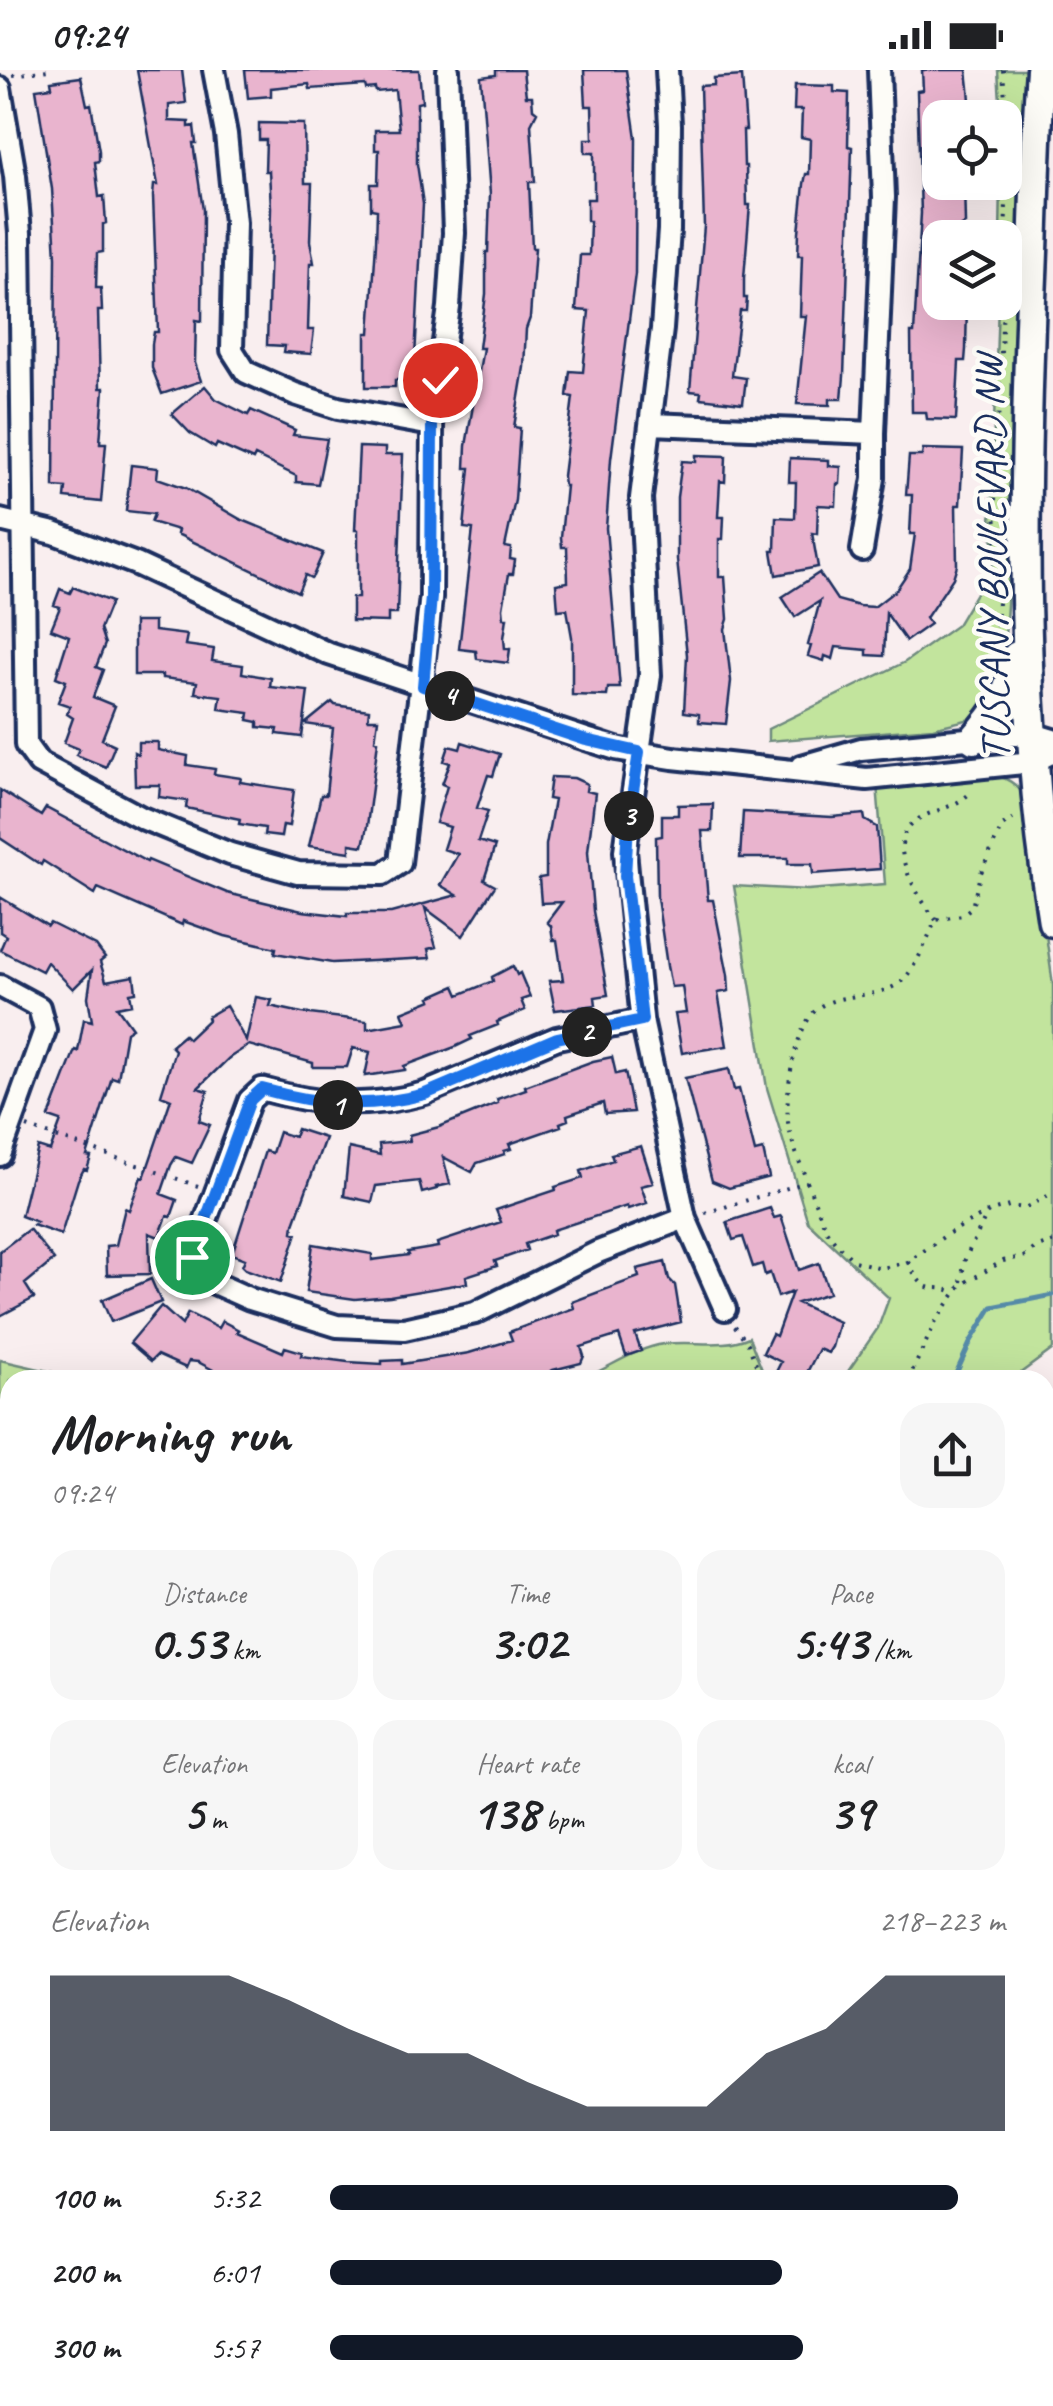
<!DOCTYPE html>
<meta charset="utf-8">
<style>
:root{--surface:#fff;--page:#f6f6f6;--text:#202124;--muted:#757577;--accent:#111827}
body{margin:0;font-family:Caveat,sans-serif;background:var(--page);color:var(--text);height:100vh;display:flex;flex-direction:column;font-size:38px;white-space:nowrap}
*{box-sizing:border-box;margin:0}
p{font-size:32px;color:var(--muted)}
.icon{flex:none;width:55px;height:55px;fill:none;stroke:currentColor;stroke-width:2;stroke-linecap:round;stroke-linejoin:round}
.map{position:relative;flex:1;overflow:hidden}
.details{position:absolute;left:0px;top:1300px;width:1055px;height:1038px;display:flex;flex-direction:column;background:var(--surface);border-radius:30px 30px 0 0;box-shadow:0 10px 40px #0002}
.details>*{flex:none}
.buttons{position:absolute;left:922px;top:30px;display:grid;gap:20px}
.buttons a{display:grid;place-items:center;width:100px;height:100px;border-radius:20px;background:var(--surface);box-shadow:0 10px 40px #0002;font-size:50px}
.pin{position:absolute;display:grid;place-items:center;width:85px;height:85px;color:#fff;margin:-42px;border:5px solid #fff;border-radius:50%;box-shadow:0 2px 10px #0007}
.km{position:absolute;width:50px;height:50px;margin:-25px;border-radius:50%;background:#222;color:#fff;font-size:28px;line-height:50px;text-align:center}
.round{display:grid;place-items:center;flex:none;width:105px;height:105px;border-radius:30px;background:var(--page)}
.overview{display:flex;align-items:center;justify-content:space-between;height:170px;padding:0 50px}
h1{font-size:55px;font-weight:700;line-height:75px}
.metrics{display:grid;grid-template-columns:repeat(3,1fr);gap:15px;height:170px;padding:10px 50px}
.metrics div{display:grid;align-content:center;border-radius:25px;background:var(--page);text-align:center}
.metrics b{font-size:50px;font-weight:700}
.metrics small{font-size:28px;font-weight:400}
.metrics p{font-size:28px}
.chart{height:280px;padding:20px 50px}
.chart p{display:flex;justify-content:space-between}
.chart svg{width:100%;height:180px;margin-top:10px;fill:var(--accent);opacity:.7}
ul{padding:0 50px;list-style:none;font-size:32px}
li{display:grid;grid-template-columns:160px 120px 1fr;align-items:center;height:75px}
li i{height:25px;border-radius:12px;background:var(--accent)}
.status{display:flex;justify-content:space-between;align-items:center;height:70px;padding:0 50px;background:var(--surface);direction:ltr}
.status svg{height:28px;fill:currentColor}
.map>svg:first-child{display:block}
.green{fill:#c2e49d;stroke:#6e8a7e;stroke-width:2.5}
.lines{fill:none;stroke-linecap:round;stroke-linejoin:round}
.stream{stroke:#548aa8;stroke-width:5}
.building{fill:#e9b4ce;stroke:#1b2f5e;stroke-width:2.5}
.lane-casing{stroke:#1b2f5e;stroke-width:18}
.street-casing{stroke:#1b2f5e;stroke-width:28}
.secondary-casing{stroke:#1b2f5e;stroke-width:35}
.path{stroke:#1b2f5e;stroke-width:4;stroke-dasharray:2.5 8;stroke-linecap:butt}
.lane{stroke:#fdfcf7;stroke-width:10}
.street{stroke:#fdfcf7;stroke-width:20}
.secondary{stroke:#fdfcf7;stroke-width:28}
.route-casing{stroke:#fff;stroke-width:20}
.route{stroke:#1a73e8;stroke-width:12}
.labels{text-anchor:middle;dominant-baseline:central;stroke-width:9;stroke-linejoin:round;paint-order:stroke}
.street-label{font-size:42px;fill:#1b2f5e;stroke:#fdfcf7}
</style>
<div class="status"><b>09:24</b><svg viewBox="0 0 49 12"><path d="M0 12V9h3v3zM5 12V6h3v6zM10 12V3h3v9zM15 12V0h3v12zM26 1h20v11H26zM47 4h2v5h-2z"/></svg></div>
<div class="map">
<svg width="1053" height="2336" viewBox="0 0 1053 2336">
<rect width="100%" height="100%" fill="#f9eeef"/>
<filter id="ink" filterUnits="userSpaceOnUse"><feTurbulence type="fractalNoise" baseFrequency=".01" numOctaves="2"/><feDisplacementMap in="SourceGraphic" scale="20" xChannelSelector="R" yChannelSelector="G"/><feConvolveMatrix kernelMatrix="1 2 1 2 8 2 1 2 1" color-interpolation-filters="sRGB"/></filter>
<g filter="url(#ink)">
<!-- green -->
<path class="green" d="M998,0H1028L1010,487L1005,567L996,623L979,647L933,658L768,671V659L905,592L957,555L994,493L991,443L998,233L1005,232V168L1000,167L1001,113L1005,112V48L1001,47Z
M988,704C1007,707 1016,713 1027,729L1053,915V1279L1011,1310H842L878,1258L889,1228L808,1152L767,1018L734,816L808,820L885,814L877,714Z
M749,1267L766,1310H592L591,1305C613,1295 640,1277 664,1274C693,1270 722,1279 749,1267Z
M0,1290L87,1310H10V1483L0,1480Z
M1053,1580V1740L1045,1725V1584Z"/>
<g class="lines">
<!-- stream -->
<path class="stream" d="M953,1310L971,1271L992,1237L1053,1225
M0,1451L10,1453"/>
</g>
<!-- building -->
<path class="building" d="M137,0H182L186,33L169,35V51L189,52V57L194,56L196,73H193L203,140L202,251L196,250L195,293L201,311L162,324L152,298V274L154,262H158L153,126L154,115H158Z
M245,0H419L422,32L417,33V94L423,134L415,288H410V310H395V317H366V263H370L376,173L377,140L371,139V114H378L379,80H375V60H399L395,20L376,22L375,18L366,19L365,15L310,19L309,14L271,18V26L248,28Z
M496,0H523L526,26H532L533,39L537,42L531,54L535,112H529L532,178H535L530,248L526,259L524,297L514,357L520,358L515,430L505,477L511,478L510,489L515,490L513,504H509L503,538L504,548H507L504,568L505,579H510L508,593L477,589L476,581L459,579L473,459L464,458L470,398H465L466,376L483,278H479L486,224V182H488L490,124L481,7L496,5Z
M584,0H626L636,68L635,204L611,389L606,458L620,618H608L607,626L572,625V567L567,539L558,540L556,514L568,512L567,477H562L561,467L566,416H564L563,406L573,327L567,326L570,301L583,302L589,241L576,240L580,185H589L590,151H587V129H594V83H585V69H593L592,36H586Z
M922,0H967L969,18L971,44L940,46V112H964L965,154L960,157V168H940V233L967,234L966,279L965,291H959L956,350L927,349L926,342H912L911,263H914L921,143L917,21L923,20Z
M742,6L746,60H743L744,96H746L747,135H750L744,208V228H747L746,241H740L732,306L746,308L743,333L700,328L701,322L690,321L704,156L700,16L714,15V8Z
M81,7L87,35L91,34L99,81V91L95,92L99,127L104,126L106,153L103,154V182L97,183L96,218H101L102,241H98L100,318H104L100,373H106L101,432L65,428L66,418L54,417L56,187L52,119L36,19L52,17L51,11Z
M795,15L834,16V22L849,23L848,76L852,77L844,306L842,329H830V335L797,334L806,246H800L802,185H798L799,162L804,114L806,104H809L810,69L801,67L802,40H794Z
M259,53L304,54L305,113H312L310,171L314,193H310L308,260H314L311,284L284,282L285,276L267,275L271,138L269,101H265L266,70H259Z
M205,316L216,329L248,345L251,340L295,360L293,365L327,369L318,414L296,412V406L255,386L253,390L217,374L215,378L190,363L172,344Z
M359,377L385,378V385H403L397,544H388V552L352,551V528H358V460H355Z
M923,379L963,380L960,435H956L957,495L953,508L926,548L930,554L906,571L886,543L884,586L867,585V580L836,577L833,589L825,586L824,591L808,586L811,576L808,575L820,531L795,547L782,527L819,503L837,530L859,536L874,537L896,520L910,499L915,464H910L912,425H906L909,386H922Z
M696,385L726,386L725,412L720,411L718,447H724L723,469H719V507H725L728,549L725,559L731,611L726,654L699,652V644L684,642L687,585L677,490V427L682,391L696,392Z
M790,388L829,390V396L841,397L840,414H837L836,436L818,435L817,464L812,463L818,497L776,505L772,481H775L776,447L795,448L796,412H789Z
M131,395L158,398L157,408L186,418L240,449L323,483L313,506L311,508L305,505L298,522L177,464L178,460L151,452L154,444L126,441Z
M73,517L111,532L100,559L105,574L96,597L103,600L93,627L115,636L102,669L115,675L106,697L76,685L79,679L64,673L73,648L67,644L70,636L58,632L66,611L56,607L69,566L51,559L60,537L54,535L60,519L70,523Z
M134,552H154V561L187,565L185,575L214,579L212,591L243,595L242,603L271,608L270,617L308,621L302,667L277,664L278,659L258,657V652L248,650L249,643L219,639L221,626L195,623L197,612L162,608V605H134Z
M332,632L335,635L369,640L368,649H378L375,670L378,671L367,756L363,776L350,774V782L309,776L321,725H326L333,658L305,654Z
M138,672H158V680L188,686L187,695L215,699L214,704L241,708L240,712L294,720L289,756L283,755L281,767L264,765L265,758L239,754L240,749L186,738L187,731L159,727L160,715H135L134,682L138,684Z
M462,672L500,684L493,706L488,705L477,738L488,741L478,771L495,776L484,810L495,816L463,866L425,838L436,877L428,879L430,888L332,893L275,883L276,878L225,866L183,851L182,855L98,818L95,824L43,791L41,795L0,768V720L41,746L46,738L147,792L148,790L227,823L302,841L347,846V843H391L457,825L440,815L458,784L443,779L450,757L436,753L447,716L442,714L450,693L444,691L449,676L460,679Z
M551,707L574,708L587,714L586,721L595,723L588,781L593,841L608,925L595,927L596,935L555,940L549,911L563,910L557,870H553L551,856L547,852L562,832L541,833L539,808L546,807V775L554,730L548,729Z
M713,734L712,761H702L708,830H713L728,905L729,921L718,923L727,976L682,983L675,944L686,943L682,916L671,917L667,896L657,828L656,767L662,766V745H678V735Z
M743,742L832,747L864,744L865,750L877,757L880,799L813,804L812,794H788V788H740Z
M0,827L48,856L50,853L96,876L105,888L100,892L106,911L134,906L136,922L130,923L132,934L117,937L132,958L126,962L118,1009L112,1007L87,1086L91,1087L87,1100L84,1099L78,1110L61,1165L33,1155L37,1152L21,1146L38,1077L50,1081L61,1051L49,1047L75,980L78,981L84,949L92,951L88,927L92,900L73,919L47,892L42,901L0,880L6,866L0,862Z
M513,896L517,905L520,903L530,927L521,930L525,940L497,952L498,955L470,966L472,969L455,977L404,996L405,1000L365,1006L370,982L353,978L347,997H313V993L249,975L229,988L198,1018L208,1021L199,1051L210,1055L192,1093L176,1087L171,1095L161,1124L177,1130L171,1147L167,1146L159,1167L149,1163L150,1204L107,1205L106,1176L116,1175L125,1138L129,1140L141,1107L144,1108L171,1029L161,1025L175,980L171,976L184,965L188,969L208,950L207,947L226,936L246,971L256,927L272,930L270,936L302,943L367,951V959L406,952L402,942L432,930L430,927L455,916L459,925L493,911L492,907Z
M612,987L616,1004L625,1002L633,1042L605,1044L603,1033L567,1045L568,1050L560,1053L561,1056L509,1074L511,1079L504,1081L505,1084L477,1093L472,1102L443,1087L450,1114L436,1117L437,1119L422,1123L419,1111L376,1116L372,1132L344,1126L349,1078L380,1085L379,1074L410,1071L409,1065L439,1057L498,1033L497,1029L526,1019L525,1016L593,991Z
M729,999L734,1020L739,1019L755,1082L763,1080L769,1107L729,1118L712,1111L685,1008Z
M297,1059L325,1068L294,1154L293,1162L297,1163L281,1212L245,1199L242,1196L245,1189L232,1184L265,1081L272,1083L279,1062L294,1067Z
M641,1076L653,1113L641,1116L647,1133L628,1139L627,1136L553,1160L554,1164L525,1174L527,1180L495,1191L497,1196L466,1206L467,1213L390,1226L355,1229L306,1222L313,1174L372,1184V1190L409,1185L408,1182L438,1177L437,1173L501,1152L496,1140L556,1120L555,1117L583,1108L581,1101L613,1090L611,1084Z
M770,1138L774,1148L781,1146L799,1200L819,1193L827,1216L829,1223L797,1233L839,1252L832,1277L828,1283L819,1279L803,1310H772L781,1292L763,1283L772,1264L776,1266L792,1222L778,1227L770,1203L765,1205L762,1194L753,1197L743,1167L733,1170L727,1152Z
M29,1159L54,1190L25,1214L34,1228L0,1246V1181Z
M665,1192L669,1209L675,1215L681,1252L635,1264L641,1281L626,1286L619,1265L581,1277L584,1286L581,1293L553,1300L535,1310H232L198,1292L189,1291L186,1298L157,1285L151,1291L130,1273L161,1236L182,1255L188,1243L218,1258L222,1251L239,1260L237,1262L283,1282L285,1277L302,1282L301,1286L348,1292L382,1294V1291L402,1290V1294L469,1283L512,1270L509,1262L574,1238L572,1232L639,1207L637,1199Z
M151,1209L161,1232L111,1252L102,1230Z"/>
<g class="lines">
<!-- lane casing -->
<g class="lane-casing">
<path id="lane" d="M1045,1752L1053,1766
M62,2328L64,2336
M298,2328L300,2336
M546,2328L550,2336
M818,2328L822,2336
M936,2336L942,2328"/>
</g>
<!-- street casing -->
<g class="street-casing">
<path id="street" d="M214,0L226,64L235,153L232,280L246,302L295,324L338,338L432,355
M0,18L15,106L20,163L26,675L39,693L142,748L230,784L298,803L383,804L400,793L431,527L432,355L449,237L454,163L448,0
M651,354L874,363L884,127L879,0
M0,450L54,463L136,494L329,584L616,679L673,688L867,709L1033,692L1053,682
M862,480L874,408V363
M802,696L861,679L1030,663L1053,670
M0,916L39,937L45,960L0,1085
M642,950L625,781L650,605L641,428L662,259L669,160L670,55L667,0
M685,1148L598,1182L475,1243L404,1259L337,1256L250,1229L203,1208L192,1187L250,1030L262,1019C319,1035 368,1039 425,1023L557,968L642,950L685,1148L725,1239
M0,1508L10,1511
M1045,1520L1053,1515
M1045,1545L1053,1544
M0,1764L10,1766
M1045,1995L1053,2012
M0,2215L10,2213
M1045,2258L1053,2254
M183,2328L185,2336
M419,2328L421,2336
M671,2328L675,2336
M696,2328L700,2336"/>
</g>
<!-- secondary casing -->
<g class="secondary-casing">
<path id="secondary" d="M1041,0C1035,76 1035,152 1031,228C1023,437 1019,645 1053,852
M974,669C1001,639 1008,625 1017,586
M1045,2313L1053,2308
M1007,2336L1021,2328"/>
</g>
<!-- path -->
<path class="path" d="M1003,0L1007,59L1005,199
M13,5L48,0
M996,577L998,537L995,431L1003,232
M936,850C920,829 883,776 914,752C931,739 952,740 969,724V719
M27,1057L198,1116
M807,1112L826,1160L836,1173L854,1191L882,1198L908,1192L949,1163L988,1142L1009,1136L1025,1138L1053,1123
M705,1143L807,1112C800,1092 791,1073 788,1052C785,1022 794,953 821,936C845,922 881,929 902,911C917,897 927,868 936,850L962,845L972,837L980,805L1002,756L1013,749
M908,1192C928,1232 930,1210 956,1223
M961,1212L965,1189L988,1142
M735,1256L748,1274L762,1310
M908,1310L936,1251L961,1215L1003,1191L1026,1186L1035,1178L1053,1172
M0,1359L10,1357
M0,1426L10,1430
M0,1484L10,1487
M1045,1593L1053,1589
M1045,1669L1053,1688"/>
<!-- lane -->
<use href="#lane" class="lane"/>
<!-- street -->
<use href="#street" class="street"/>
<!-- secondary -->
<use href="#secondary" class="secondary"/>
</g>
</g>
<g class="lines" filter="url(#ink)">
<!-- route casing -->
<g class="route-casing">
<path id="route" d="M192,1187L250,1030L262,1019C319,1035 368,1039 425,1024L557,968L642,950L625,806L628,754L639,682L586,670L423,616L431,527L432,355L440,310"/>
</g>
<!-- route -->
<use href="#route" class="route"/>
</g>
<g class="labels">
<!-- street labels -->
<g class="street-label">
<text transform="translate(992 487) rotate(-91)">TUSCANY BOULEVARD NW</text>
</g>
</g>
</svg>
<div class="buttons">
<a><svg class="icon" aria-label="locate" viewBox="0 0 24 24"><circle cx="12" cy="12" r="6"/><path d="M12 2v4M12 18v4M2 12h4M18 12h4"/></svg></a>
<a><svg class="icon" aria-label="layers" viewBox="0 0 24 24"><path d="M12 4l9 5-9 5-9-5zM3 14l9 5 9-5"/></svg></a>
</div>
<div class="pin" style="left:192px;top:1187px;background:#1e9e55"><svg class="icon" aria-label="arrive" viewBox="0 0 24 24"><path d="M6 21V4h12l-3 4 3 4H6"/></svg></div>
<div class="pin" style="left:440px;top:310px;background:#d93025"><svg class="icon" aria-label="check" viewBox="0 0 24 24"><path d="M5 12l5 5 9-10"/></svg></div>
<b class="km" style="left:338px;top:1035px">1</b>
<b class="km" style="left:587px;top:962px">2</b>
<b class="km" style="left:629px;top:746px">3</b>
<b class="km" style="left:450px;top:626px">4</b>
<section class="details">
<div class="overview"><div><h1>Morning run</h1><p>09:24</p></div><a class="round"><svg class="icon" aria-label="share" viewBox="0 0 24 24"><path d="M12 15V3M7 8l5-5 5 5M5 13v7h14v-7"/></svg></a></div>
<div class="metrics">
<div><p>Distance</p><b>0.53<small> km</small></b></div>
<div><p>Time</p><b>3:02</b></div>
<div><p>Pace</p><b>5:43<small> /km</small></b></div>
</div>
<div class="metrics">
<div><p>Elevation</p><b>5<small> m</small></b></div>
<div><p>Heart rate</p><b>138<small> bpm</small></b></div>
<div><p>kcal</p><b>39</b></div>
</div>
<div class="chart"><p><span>Elevation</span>218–223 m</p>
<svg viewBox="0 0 160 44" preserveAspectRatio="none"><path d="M0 44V6L10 6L20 6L30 6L40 12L50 19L60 25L70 25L80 32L90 38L100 38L110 38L120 25L130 19L140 6L150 6L160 6V44z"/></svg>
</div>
<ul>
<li><b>100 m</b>5:32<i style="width:93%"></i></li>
<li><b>200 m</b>6:01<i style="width:67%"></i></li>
<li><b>300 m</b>5:57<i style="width:70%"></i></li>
</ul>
</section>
</div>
